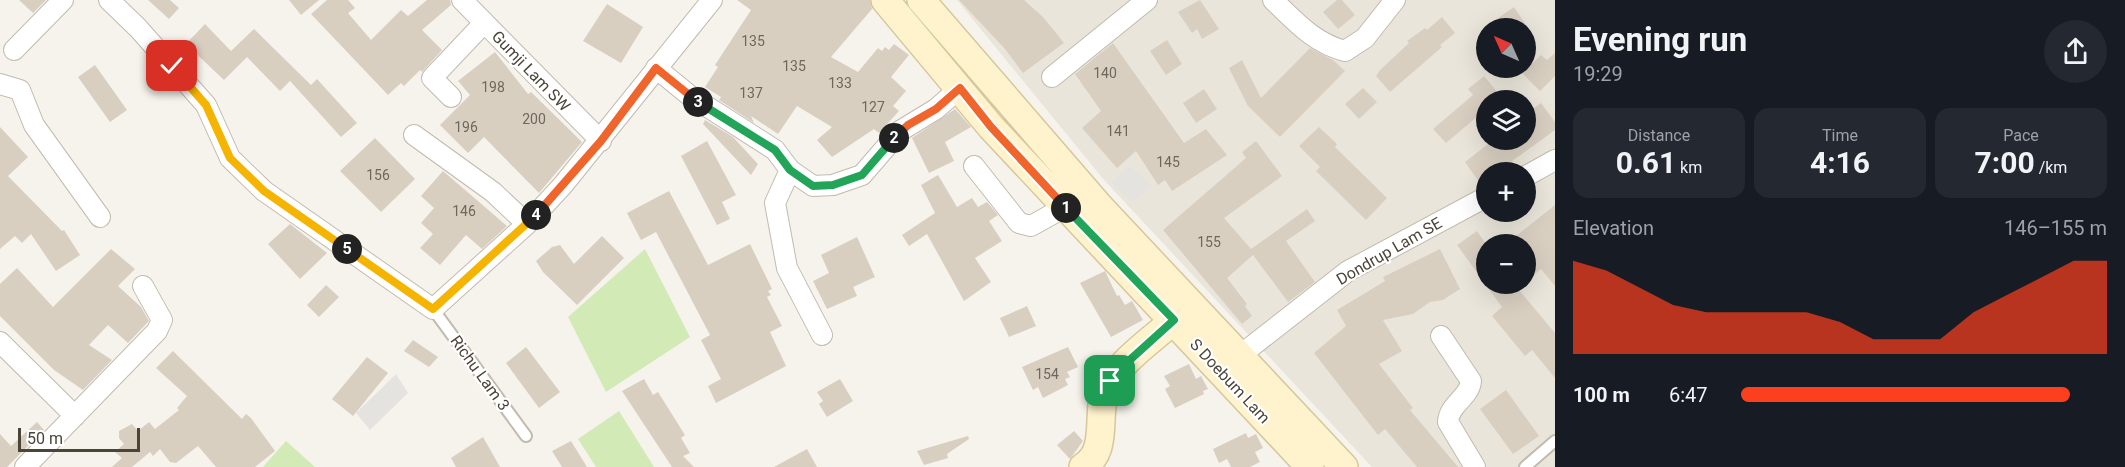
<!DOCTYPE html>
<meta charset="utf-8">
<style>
:root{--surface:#171b24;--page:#242831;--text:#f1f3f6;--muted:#9ea1a6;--accent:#fc3f1d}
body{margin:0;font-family:Roboto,sans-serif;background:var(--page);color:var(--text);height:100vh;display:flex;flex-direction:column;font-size:22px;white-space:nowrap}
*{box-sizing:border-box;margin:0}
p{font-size:20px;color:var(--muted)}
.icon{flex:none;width:33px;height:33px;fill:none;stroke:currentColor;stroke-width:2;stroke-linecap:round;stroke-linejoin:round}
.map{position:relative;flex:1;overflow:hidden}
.details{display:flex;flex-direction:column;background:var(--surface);width:570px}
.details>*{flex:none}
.needle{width:39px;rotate:315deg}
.tools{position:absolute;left:1476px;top:18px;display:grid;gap:12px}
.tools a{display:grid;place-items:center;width:60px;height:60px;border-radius:50%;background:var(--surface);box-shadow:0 6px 24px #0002;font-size:30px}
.scale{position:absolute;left:18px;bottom:15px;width:122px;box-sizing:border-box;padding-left:6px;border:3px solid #4b4439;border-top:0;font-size:16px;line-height:21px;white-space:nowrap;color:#4b4439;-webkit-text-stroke:4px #fff;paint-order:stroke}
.pin{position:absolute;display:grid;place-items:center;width:51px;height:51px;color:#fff;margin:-26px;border-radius:12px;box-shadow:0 3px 9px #0006}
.km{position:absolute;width:30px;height:30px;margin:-15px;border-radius:50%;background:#222;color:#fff;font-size:16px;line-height:30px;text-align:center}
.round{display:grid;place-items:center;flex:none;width:63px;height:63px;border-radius:32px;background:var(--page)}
.headline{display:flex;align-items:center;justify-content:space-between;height:102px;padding:0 18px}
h1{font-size:33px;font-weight:700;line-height:45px}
.stats{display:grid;grid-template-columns:repeat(3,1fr);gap:9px;height:102px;padding:6px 18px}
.stats div{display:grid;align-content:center;border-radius:15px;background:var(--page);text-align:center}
.stats b{font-size:30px;font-weight:700}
.stats small{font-size:16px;font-weight:400}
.stats p{font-size:16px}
.chart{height:168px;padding:12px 18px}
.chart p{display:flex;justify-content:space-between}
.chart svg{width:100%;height:108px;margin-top:6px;fill:var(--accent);opacity:.7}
ul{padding:0 18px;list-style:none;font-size:20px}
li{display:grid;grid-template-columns:96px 72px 1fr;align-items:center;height:45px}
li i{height:15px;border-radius:8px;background:var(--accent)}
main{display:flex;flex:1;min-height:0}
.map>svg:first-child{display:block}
.residential{fill:#eae5da;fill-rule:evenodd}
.green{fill:#d2eab5}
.parking{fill:#e5e3e0}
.building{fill:#d8cfc1}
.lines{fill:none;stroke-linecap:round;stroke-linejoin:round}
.lane-casing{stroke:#c2bbae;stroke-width:14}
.street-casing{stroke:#c2bbae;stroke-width:22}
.secondary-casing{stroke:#d6c79b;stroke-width:30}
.lane{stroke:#fff;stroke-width:10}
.street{stroke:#fff;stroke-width:20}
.secondary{stroke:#fff3cd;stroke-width:27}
.split-1-casing{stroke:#fff;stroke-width:12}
.split-2-casing{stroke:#fff;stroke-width:12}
.split-3-casing{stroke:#fff;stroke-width:12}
.split-4-casing{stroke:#fff;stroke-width:12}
.split-5-casing{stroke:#fff;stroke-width:12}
.split-6-casing{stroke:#fff;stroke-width:12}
.split-1{stroke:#22a559;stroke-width:8}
.split-2{stroke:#f0652b;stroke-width:8}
.split-3{stroke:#22a559;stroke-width:8}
.split-4{stroke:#f0652b;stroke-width:8}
.split-5{stroke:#f5b400;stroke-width:8}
.split-6{stroke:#f5b400;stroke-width:8}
.labels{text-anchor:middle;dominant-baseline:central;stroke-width:4.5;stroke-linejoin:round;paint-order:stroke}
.number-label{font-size:14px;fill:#6e675b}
.street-label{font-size:16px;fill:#4b4439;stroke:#fff}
</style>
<main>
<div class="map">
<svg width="1555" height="467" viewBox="0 0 1555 467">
<rect width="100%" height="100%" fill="#f6f3ec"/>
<!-- residential -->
<path class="residential" d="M957,0H1555V467H1372L1104,180ZM1486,28H1526V68H1486ZM1486,100H1526V140H1486ZM1486,172H1526V212H1486ZM1486,244H1526V284H1486Z"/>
<!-- green -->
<path class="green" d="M645,249L690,337L606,392L568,317Z
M619,411L654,467H596L578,439Z
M286,441L315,467H263Z"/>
<!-- parking -->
<path class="parking" d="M1129,165L1153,187L1132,202L1111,182Z
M396,374L408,393L370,430L356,413Z"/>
<!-- building -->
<path class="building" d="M19,0H46L33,13Z
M148,0H170L179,8L169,19Z
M289,0H319L301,15Z
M327,0H348L355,8L348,13L371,40L401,10L408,16L427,0H450L451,5L422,30L442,50L422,72L420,70L404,86L401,83L388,95L311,14Z
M737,0H870L872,9L831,57L858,72L878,48L882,51L885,47L889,50L894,44L909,55L891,77L906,91L893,106L899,111L879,133L874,129L832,157L817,140L832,127L797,106L778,134L751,116L754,123L719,100L721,97L705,87L718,67L715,65L751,10Z
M959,0H1024L1043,17L1064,43L1023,73L1005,49Z
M1200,0L1219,29L1202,39L1197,29L1192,33L1178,12Z
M1337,0H1342L1355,15L1338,29L1323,12Z
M607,4L643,27L621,63L583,41Z
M1514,7L1528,28H1484Z
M1442,17L1455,33L1440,45L1442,47L1390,92L1376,76L1380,70L1409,43L1407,41L1425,28L1427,30Z
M205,24L231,51L254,29L311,85L317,79L357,123L341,137L290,81L280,91L247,57L224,80L186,44Z
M1167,40L1182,64L1166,75L1150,51Z
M1113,43L1184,143L1206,129L1227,155L1172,191L1165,180L1158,185L1136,151L1117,168L1082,128L1101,111L1075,74Z
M1310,48L1333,60L1345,71L1280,137L1248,106L1229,68L1242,60L1261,98Z
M495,52L528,94L531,92L582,142L539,193L484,137L468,153L440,125L470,95L458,81Z
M1555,53V76L1540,91L1522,73L1541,55L1547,60Z
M95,65L127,110L110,122L78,77Z
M1484,76L1504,100H1486V112L1485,110L1446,143L1433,129L1473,95L1468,89Z
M1363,88L1377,102L1359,119L1345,104Z
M1204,89L1217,109L1196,123L1183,103Z
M1541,103L1555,122V130L1497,172H1486V185L1482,186L1465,162L1493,140H1526V114Z
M955,109L971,127L945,142L954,161L929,173L912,138Z
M705,120L733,137L758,164L751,175L703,124Z
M0,127L28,157L8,176L62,231L64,230L80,255L56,271L31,234L22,243L15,236L0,249Z
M1319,127L1337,144L1335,147L1387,198L1366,220L1316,171L1320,167L1299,146Z
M375,138L415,179L381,212L340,171Z
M707,141L736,195L722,202L730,219L717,225L681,156Z
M1256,141L1282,176L1224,218L1251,249L1307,209L1315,221L1286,241L1315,282L1288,302L1253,255L1227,278L1247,304L1245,306L1252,316L1242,324L1163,230L1246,158L1242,152Z
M443,171L507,226L482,249L466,235L440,265L420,248L433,234L421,223L434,208L421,196Z
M938,175L957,207L972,198L978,207L987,202L998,215L989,221L1002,241L975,258L991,282L964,301L927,234L909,246L902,235L935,213L921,185Z
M669,191L708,265L750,244L772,289L768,291L771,295L767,297L782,326L770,332L786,366L716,403L708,386L721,379L701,340L710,335L656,232L641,240L627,213Z
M1555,205V286L1541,269L1534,275L1526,264V244H1506Z
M290,224L327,253L300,279L268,244Z
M1477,231L1486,244V284H1514L1555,333V378L1532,350L1525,356L1492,316L1502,307L1457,245Z
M602,236L624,258L577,305L543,272L536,261L552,247L560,245L574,264Z
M857,237L875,277L853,287L857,296L827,309L813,281L829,273L821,255Z
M111,249L135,269L118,286L141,307L149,321L128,343L108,325L89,345L112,360L83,390L54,370L0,316V284L17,268L53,307Z
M1440,249L1460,289L1443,300L1430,302L1413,314L1383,320L1402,351L1379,364L1413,408L1410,410L1458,467H1417L1385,429L1378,435L1314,353L1346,326L1337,310L1385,281L1383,277Z
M1105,271L1117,296L1119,295L1125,305L1132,301L1143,320L1111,337L1080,283Z
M326,285L339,297L319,317L307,305Z
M1027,306L1036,326L1009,337L1000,318Z
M413,340L438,357L429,367L404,351Z
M526,347L560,392L539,408L506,363Z
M1068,347L1078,367L1067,372L1070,377L1065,379L1068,385L1043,398L1038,387L1033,390L1022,367Z
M173,351L242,419L246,414L251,418L275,451L255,467H216L198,446L176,463L170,462L160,449L153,456L150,452L132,467H112L122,458L115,452L124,444L119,438V431L132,424L138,431L149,422L155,429L179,410L177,408L187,396L156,368Z
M367,357L388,373L353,416L332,399Z
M1189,364L1196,379L1201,376L1208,389L1203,391L1204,394L1175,408L1165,389L1170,386L1164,376Z
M644,379L653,395L658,392L685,435L681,438L690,453L683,456L694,467H672L622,391Z
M840,379L853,401L827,417L819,404L823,401L817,392Z
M1506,390L1539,436L1513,454L1480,409Z
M37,422L44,430L7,467H0V434L11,446Z
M1074,431L1083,441L1070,459L1057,445Z
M1246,433L1248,438L1256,434L1263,448L1255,452L1260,462L1250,467H1231L1227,459L1219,463L1213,449Z
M968,436L969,439L947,454L948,458L924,465L917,451Z
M483,437L500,467H456L451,458Z
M571,441L587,467H562L552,451Z
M807,449L817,467H774Z"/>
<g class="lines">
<!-- lane casing -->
<g class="lane-casing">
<path id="lane" d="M433,309L526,436
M1525,467L1555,441"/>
</g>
<!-- street casing -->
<g class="street-casing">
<path id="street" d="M109,0L138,28L206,105L230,158L264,191L433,309L527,224L563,185L712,0
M462,0L601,141
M1273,0C1296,22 1314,43 1345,51L1365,38L1395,0
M14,50L63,0
M656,68L689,95L775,150L790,170L813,186L833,185L862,175L900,131L936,109L960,88
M1052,77L1147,0
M0,84L20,90L34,125L100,217
M451,97L432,78L484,23
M414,135L493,192L527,224
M974,166L1019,223L1031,226L1065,207
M790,170L775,203L787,268L822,335
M1526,176L1555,160
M1441,336L1471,381C1470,397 1449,404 1448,422L1475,467
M0,342L75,416
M1238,357L1348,271L1486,197
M25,467L157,331L162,320L143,286"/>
</g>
<!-- secondary casing -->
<g class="secondary-casing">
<path id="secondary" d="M885,0L991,127L1310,467
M921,0L1100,207L1344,467
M1083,467C1110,450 1095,414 1106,390C1119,361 1151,341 1174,320"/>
</g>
<!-- lane -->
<use href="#lane" class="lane"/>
<!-- street -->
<use href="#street" class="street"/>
<!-- secondary -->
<use href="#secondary" class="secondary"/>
</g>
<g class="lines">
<!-- split-1 casing -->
<g class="split-1-casing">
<path id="split-1" d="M1066,208L1174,320L1122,367L1110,381"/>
</g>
<!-- split-2 casing -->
<g class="split-2-casing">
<path id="split-2" d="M894,138L908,125L936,109L960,88L991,127L1066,208"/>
</g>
<!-- split-3 casing -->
<g class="split-3-casing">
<path id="split-3" d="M698,102L775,150L790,170L813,186L833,185L862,175L894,138"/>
</g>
<!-- split-4 casing -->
<g class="split-4-casing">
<path id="split-4" d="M536,215L601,141L656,68L698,102"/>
</g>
<!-- split-5 casing -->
<g class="split-5-casing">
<path id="split-5" d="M347,249L433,309L536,215"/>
</g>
<!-- split-6 casing -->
<g class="split-6-casing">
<path id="split-6" d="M172,66L206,105L230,158L264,191L347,249"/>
</g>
<!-- split-1 -->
<use href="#split-1" class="split-1"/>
<!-- split-2 -->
<use href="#split-2" class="split-2"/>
<!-- split-3 -->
<use href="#split-3" class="split-3"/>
<!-- split-4 -->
<use href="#split-4" class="split-4"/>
<!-- split-5 -->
<use href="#split-5" class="split-5"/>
<!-- split-6 -->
<use href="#split-6" class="split-6"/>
</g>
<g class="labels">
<!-- number labels -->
<g class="number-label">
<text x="753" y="41">135</text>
<text x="794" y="66">135</text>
<text x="1105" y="73">140</text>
<text x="840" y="83">133</text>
<text x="493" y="87">198</text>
<text x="751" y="93">137</text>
<text x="873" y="107">127</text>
<text x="534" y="119">200</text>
<text x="466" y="127">196</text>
<text x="1118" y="131">141</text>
<text x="1168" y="162">145</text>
<text x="378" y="175">156</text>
<text x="464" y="211">146</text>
<text x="1209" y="242">155</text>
<text x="1047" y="374">154</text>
</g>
<!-- street labels -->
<g class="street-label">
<text transform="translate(531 71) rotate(46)">Gumji Lam SW</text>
<text transform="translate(1389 251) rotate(-30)">Dondrup Lam SE</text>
<text transform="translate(480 373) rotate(54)">Richu Lam 3</text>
<text transform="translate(1230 381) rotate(47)">S Doebum Lam</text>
</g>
</g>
</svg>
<div class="tools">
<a><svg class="needle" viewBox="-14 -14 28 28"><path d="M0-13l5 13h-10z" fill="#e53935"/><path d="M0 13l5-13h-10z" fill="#9ea1a6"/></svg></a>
<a><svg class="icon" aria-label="layers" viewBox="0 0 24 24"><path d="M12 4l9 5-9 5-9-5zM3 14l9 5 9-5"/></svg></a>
<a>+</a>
<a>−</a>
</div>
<div class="scale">50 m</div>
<div class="pin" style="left:1110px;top:381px;background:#1e9e55"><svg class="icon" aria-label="arrive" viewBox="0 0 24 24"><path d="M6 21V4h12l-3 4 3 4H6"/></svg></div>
<div class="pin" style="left:172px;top:66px;background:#d93025"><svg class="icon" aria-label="check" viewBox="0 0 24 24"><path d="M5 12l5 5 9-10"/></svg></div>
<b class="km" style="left:1066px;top:208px">1</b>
<b class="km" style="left:894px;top:138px">2</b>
<b class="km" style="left:698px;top:102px">3</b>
<b class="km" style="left:536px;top:215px">4</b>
<b class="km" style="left:347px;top:249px">5</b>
</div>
<section class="details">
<div class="headline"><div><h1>Evening run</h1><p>19:29</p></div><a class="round"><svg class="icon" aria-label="share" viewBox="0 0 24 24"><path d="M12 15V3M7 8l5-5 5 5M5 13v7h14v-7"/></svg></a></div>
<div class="stats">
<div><p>Distance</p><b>0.61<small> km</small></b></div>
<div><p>Time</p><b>4:16</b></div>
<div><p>Pace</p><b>7:00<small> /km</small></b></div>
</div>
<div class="chart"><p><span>Elevation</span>146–155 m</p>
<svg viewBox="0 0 160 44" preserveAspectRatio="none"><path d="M0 44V6L10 10L20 17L30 24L40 27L50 27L60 27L70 27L80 31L90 38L100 38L110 38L120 27L130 20L140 13L150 6L160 6V44z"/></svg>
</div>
<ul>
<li><b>100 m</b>6:47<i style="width:90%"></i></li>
</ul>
</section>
</main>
